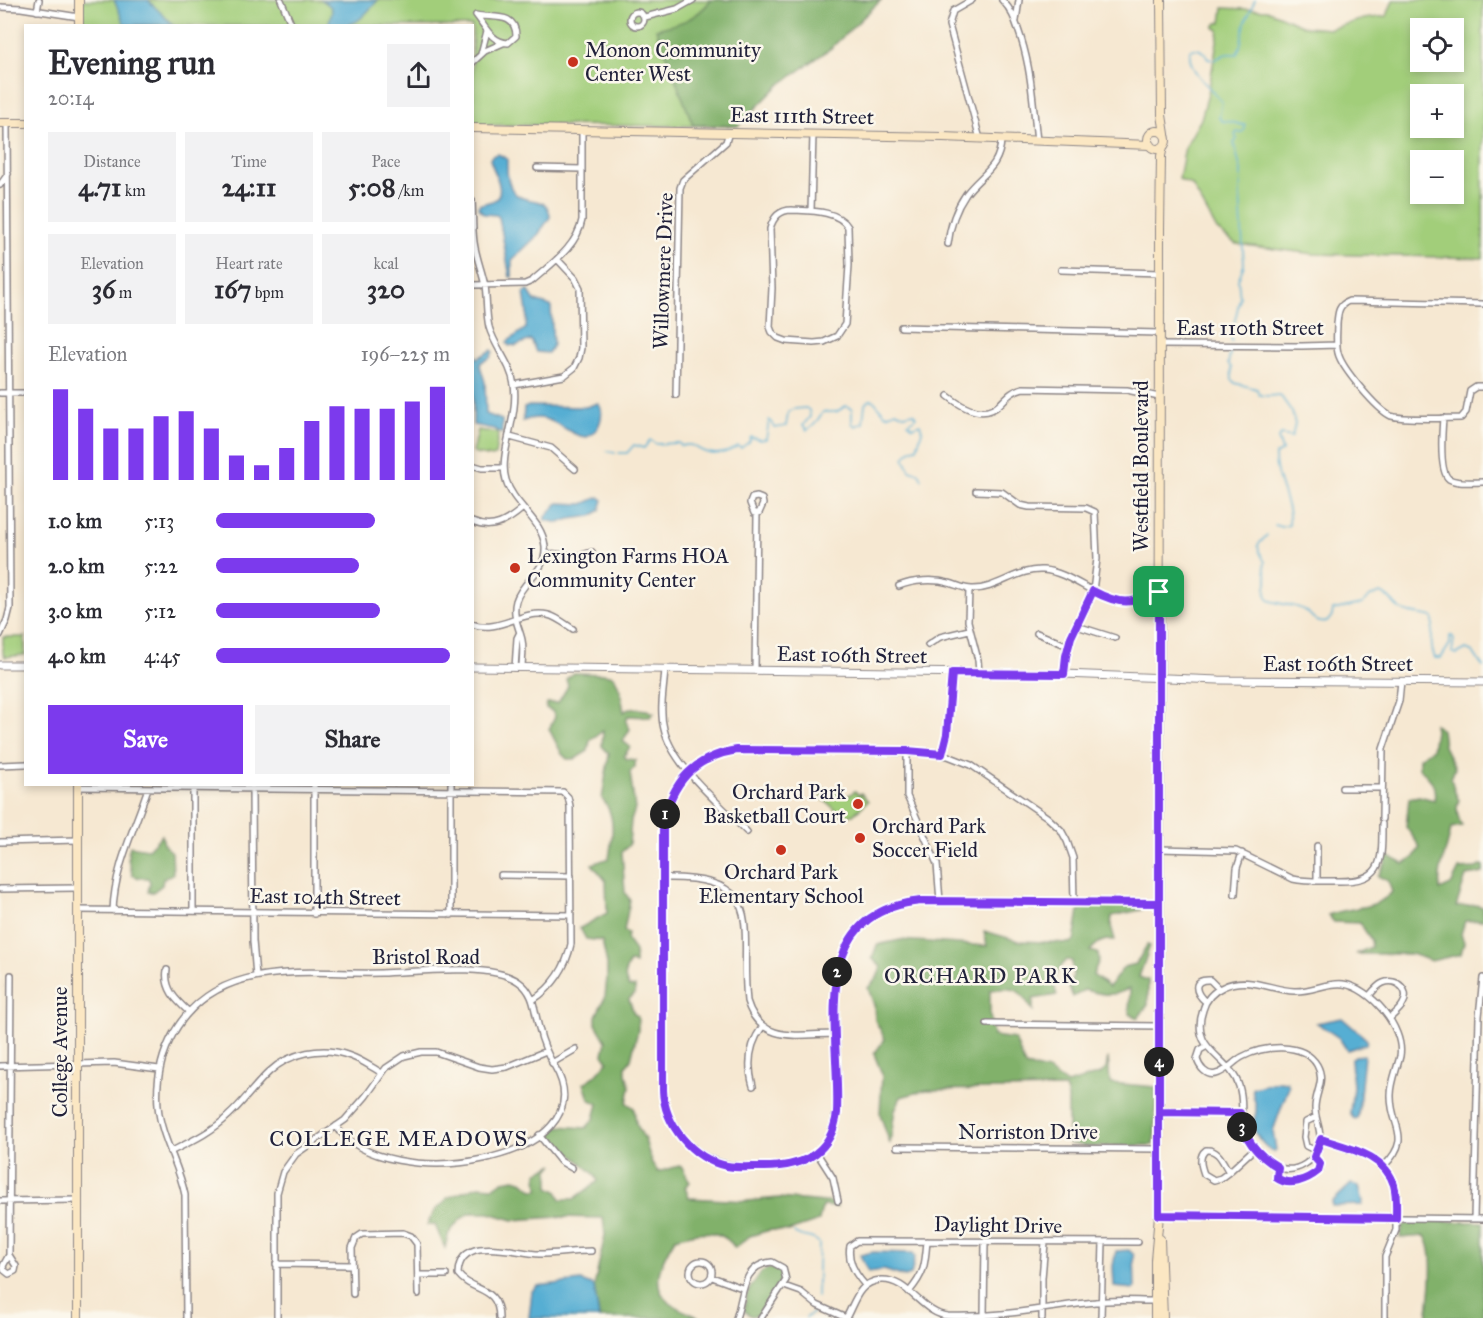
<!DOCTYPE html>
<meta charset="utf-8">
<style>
:root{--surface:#fff;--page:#f2f2f3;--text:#2b2b33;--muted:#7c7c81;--accent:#7c3aed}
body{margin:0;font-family:"IM FELL Great Primer",serif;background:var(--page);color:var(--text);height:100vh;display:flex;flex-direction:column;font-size:22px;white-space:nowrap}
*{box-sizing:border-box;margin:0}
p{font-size:20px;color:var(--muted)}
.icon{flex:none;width:33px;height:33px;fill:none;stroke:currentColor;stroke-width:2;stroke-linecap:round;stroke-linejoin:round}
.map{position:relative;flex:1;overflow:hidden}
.details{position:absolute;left:24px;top:24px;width:450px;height:762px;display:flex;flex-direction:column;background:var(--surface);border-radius:0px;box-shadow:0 3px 9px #0003}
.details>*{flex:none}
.controls{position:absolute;left:1410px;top:18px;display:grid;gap:12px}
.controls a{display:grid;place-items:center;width:54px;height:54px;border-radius:0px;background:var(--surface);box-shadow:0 3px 9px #0003;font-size:30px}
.pin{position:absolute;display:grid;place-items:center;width:51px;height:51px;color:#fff;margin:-26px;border-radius:12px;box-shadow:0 3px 9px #0006}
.km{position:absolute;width:30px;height:30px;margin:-15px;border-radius:50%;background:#222;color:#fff;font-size:16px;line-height:30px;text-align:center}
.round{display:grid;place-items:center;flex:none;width:63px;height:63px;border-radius:0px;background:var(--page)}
.head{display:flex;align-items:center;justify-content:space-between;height:102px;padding:0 24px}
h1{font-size:33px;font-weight:800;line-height:45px}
.stats{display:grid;grid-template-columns:repeat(3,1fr);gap:9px;height:102px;padding:6px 24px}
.stats div{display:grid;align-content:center;border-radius:0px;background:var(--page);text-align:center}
.stats b{font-size:26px;font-weight:800}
.stats small{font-size:16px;font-weight:400}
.stats p{font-size:16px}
.chart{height:168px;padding:12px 24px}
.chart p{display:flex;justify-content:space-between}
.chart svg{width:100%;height:108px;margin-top:6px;stroke:var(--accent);stroke-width:6}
.button{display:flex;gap:12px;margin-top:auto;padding:12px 24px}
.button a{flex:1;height:69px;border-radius:0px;background:var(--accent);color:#fff;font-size:24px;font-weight:800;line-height:69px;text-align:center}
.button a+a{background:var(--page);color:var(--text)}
ul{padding:0 24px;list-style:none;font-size:20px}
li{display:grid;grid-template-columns:96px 72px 1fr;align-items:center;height:45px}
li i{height:15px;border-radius:8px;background:var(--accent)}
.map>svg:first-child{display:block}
.green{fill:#a2ce7a;stroke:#62785a;stroke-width:1.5;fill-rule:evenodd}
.forest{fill:#81b16a;stroke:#526a52;stroke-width:1.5}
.water{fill:#56aed3;stroke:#3c6887;stroke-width:1.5}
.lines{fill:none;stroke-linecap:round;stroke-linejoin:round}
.stream{stroke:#56aed3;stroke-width:1.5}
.minor-casing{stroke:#8c8586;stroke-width:8}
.tertiary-casing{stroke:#8c8586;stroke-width:9}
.secondary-casing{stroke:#8c8586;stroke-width:10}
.minor{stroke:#fff;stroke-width:5}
.tertiary{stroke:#fff;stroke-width:7}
.secondary{stroke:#fbe7c3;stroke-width:8}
.route-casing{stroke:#fff;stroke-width:12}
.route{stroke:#7c3aed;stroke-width:8}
.poi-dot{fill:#c8321e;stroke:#fbf7ec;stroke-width:2}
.labels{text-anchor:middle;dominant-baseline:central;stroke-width:5;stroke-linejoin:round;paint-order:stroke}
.poi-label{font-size:21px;fill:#22223b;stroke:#fbf7ec;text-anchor:start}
.street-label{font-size:21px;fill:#22223b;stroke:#fbf7ec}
.neighbourhood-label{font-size:22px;letter-spacing:1.5px;fill:#22223b;stroke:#fbf7ec}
</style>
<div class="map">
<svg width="1483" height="1318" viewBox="0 0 1483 1318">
<rect width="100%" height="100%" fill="#fbf7ec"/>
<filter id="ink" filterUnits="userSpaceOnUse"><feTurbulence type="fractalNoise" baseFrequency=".0167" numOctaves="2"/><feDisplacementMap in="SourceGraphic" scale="12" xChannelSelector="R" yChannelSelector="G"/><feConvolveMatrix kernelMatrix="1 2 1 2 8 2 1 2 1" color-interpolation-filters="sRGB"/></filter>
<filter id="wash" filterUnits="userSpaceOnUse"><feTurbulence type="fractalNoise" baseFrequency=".008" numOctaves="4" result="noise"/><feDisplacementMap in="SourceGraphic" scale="24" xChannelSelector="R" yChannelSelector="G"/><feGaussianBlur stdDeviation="1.35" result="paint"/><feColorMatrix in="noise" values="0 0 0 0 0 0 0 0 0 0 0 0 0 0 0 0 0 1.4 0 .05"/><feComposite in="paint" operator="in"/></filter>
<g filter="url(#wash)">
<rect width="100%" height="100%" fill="#f6e8d2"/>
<!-- green -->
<path class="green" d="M81,0H881L831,48L778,86L738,126L473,125L472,26H81Z
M1393,0H1483V258L1314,254L1236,244L1217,230L1192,185L1179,179L1185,147L1201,119L1208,94L1219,30L1214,27L1217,23H1221L1223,8L1267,10L1306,27L1329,29L1364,19L1387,16ZM1420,28H1454V62H1420ZM1420,94H1454V128H1420ZM1420,160H1454V194H1420Z
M478,430L497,433L498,435L495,455L493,457L475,454L473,452Z
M3,637H25V655L5,657L3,654Z
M824,789L830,792L840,793L846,797L855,791L859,795L861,793L868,801L853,815L843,816L823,799L821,792Z"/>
<!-- forest -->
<path class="forest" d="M711,0H881L831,48L778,86L738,126L693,125L656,29C681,23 694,21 711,0Z
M574,673L605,674L614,676L620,689L624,712L629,708L647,710L654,713L650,717L628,716L626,722L630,729L623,741L630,747L624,756L627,759L635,760V767L630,772L635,809L631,821L629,845L622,852L625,893L630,900L624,931L628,933L627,940L635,951V964L630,962C624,970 623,978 629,987H635V994L629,999L634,1014L638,1016V1030L631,1059L626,1066V1074L630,1087L627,1103L634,1108L636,1123L645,1140L652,1163L658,1172L679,1166L682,1167L690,1182L685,1187L689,1198L747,1201L779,1198L836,1203L837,1207L822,1206L819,1221L789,1231L770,1230L750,1236L735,1248C721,1227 697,1231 675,1238C664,1256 647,1285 670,1303C678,1309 690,1313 700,1318H599L594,1287L605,1235L603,1218L558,1217L513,1220L489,1213H470L460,1220L449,1233L445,1248L435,1225H427L435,1210L445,1202L447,1198L478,1186L494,1187L503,1181L515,1179L524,1182L533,1190H538L537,1173L554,1164L549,1170V1187L557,1191L561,1199H574L598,1181L594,1174L551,1136L558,1126L586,1128L594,1119L598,1104L589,1099L584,1083L595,1076L608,1061L603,1054L606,1041L596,1024V1016L605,997L607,978V964L602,941L586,939L580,928L607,913L606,881L592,864L609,858C612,839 617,815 602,799L609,754L602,746L603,731L590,740L588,751L575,759H567L562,754L549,729L555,717L552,711L546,708L547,703H558L568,686L566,679Z
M1434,724L1442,730L1444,746L1455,768L1451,779C1454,786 1454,793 1459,800C1455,807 1458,819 1462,826L1451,828C1448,849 1437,870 1440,890L1451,885L1459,869L1476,868L1483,865V873L1466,876L1456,907L1476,905L1483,907V920L1465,921L1461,934L1464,942L1461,954L1431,961L1412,954H1356L1371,947V940L1360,923L1334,922L1328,915C1350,906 1375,911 1392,892L1388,881L1378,876L1386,862L1383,853L1404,864L1414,857L1420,847L1406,827L1409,798L1419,796L1434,800C1437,785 1430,778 1419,768V758L1432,749L1435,731Z
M162,835L164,845L172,852L173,874L163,879L162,885L153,892H148L150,882L148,878H139L132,875C131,861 125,864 130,846L148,849Z
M1091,905L1134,906L1141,910L1112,916L1111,926L1115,940C1103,939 1098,942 1090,951L1098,953L1099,960L1093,975L1109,987L1124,967L1136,964L1147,945L1150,946L1139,977L1148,980V1005L1138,1018L1129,1014L1130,988C1112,998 1103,994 1084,990L1073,997L1069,988L1073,975L1072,961L1067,960C1056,971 1051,981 1057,995L1033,999V1011C1018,987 1017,987 990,990V1015L993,1036L1015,1039L1025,1066L1048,1071L1067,1084L1100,1074L1106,1069L1108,1057L1110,1083L1156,1087L1155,1134L1153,1145L1090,1147L1068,1143V1097L1065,1088L926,1090L901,1097L895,1110L890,1144L880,1114L882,1074L874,1054L885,1039L875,1020L874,1005L868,988L877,978L881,967L872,958L877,945L900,940L987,946L984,931L1019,941L1070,943L1074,941L1079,910Z
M1425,1221L1483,1222V1318H1427C1430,1298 1436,1252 1425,1236L1400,1238L1403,1225Z
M770,1268L779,1270L783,1277L758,1315L751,1316L744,1311L746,1297L750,1288L762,1271Z"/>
<!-- water -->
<path class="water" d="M114,0H148L173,25H125Z
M322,0H378C358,22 358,26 328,26L332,11L330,6Z
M498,154L507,159C504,222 548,184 550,217L538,235L512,260V277H510L499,217L496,215L484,214L478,207L479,205C483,203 494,202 497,198C505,189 492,168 490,159L492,156Z
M528,290L535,301L551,306L553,345L548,353L536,352L531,340L515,346L513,345L509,346L507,342L526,328L527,312L524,293Z
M492,350L493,352L490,358L481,362L480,366L485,382L486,414L502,420V434L494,429L473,425V354L478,358Z
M598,403C606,414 599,432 587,437C567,437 551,409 523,421L524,408L529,406L586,407Z
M599,497L603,500L600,510L592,516L570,519L559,523L545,520L547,515L558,503L583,504Z
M1342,1018L1364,1037L1367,1040L1366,1044L1347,1050L1339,1038L1317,1023Z
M1364,1055L1358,1116L1356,1119L1353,1118L1350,1113L1353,1087L1351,1060L1355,1056Z
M1279,1081L1287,1082L1289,1086L1273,1131L1276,1150L1274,1152C1264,1147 1251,1132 1254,1121C1255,1115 1257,1112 1256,1106C1255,1099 1251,1095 1253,1088Z
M1351,1184L1359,1186L1363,1201L1362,1205L1332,1206V1202Z
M1129,1250L1134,1255L1135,1287L1134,1289L1114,1287L1113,1266L1116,1251Z
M873,1252L913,1253L915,1256L911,1275L905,1277L884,1270L868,1272L860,1255Z
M581,1281L594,1286L599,1318H529L532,1291L537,1286Z"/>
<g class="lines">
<!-- stream -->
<path class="stream" d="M1232,342L1231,338L1240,298L1238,280L1244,265L1240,194L1241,171L1234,143L1237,139L1235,135L1237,132L1241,133L1245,129V125C1237,125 1231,120 1222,121L1219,118L1222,102C1210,86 1187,72 1190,50C1199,47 1203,51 1208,58C1217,62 1216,58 1224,55C1227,53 1234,54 1237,54L1240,47L1245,23L1255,0
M1231,350L1228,364L1231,367L1232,380L1235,383L1257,389L1259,395L1268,396L1280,395L1292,412L1295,424L1292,437L1281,435L1278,438L1282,451L1275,455C1274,480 1292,504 1289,525L1281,527L1275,525
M607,451L615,453
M619,453H627L634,445L644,448L650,440L656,444L679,443L681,446C695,443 694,448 705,452C715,456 728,453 738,446L741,448L749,442L751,437L760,440L766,439L769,420L772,422L775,428L786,426L788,413L793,409L806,408L809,410L810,417L803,425L807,430L814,425L823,412H836L846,406L852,409V423L855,426L863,423L865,404L870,400H873L886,415L896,411L904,415L914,413L916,417L908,423L913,427L920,424L922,431L917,448L912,449L904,457L910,470L919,473L922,479
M1267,535L1258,545L1259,551L1265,562C1263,569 1266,571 1267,578C1268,589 1262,589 1269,600C1280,605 1293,604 1302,609C1312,614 1315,625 1327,622L1332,616L1333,610L1362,604L1371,596
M1372,596L1381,593C1395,599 1393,609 1410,613
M1411,613L1433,617C1434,631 1428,643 1435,658H1441L1450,644V636H1452L1454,639L1452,652L1457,654L1466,649L1473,652L1483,667
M794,1232C801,1239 813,1235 819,1243L817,1296
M806,1318L816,1310"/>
</g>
</g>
<g filter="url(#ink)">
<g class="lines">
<!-- minor casing -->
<g class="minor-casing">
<path id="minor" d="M281,0L292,26
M972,0L953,11L949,25L980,139
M1002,0C1013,11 1016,23 1021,38C1032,73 1033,105 1037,141
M0,7L21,8L79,17
M37,11L39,0
M630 19a7 7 0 1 1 14 0a7 7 0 1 1-14 0Z
M476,15C491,19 516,11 516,36L508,43C491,42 485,26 476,15Z
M645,17L677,9L693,0
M1016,21L1019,0
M481,54L487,31
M472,63L485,51L503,43
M537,168L582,169
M0,185L8,174
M472,200C473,214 472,228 474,242C476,257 482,271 485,286C487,299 486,314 489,327C495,348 511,363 514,385C519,417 498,455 506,480C513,505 542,519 545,546C547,572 523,579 516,601C512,616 519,627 522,640C524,649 522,659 522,668
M792,210C810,211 838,210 848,227L849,265L845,324L837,336L824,342L814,343L786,341L778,338L772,332L770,327L772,288L770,229C773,217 780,210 792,210Z
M811,211L813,134
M948,244C950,225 955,210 966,194C981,174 1000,168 1001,140
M1061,270L1160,273
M472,285L525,284L532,281C551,264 577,247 582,220V130
M1483,304L1349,301C1338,305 1338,313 1337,324C1337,334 1335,346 1339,356C1344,370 1377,410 1391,416C1403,420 1446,418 1461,418L1466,412L1470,391L1476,387H1483
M901,327L1159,333
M1159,345L1302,346L1337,345
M514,385L564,376L574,368L579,358L581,348L580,288L575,278L557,259
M0,393H26
M676,395L680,188L683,180L726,142L729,132
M948,396C963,408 984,420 1000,404C1007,397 1013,390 1023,388L1127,390L1159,397
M1443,418C1442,431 1439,472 1449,479C1458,484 1473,482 1483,482
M510,437L551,448L575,469
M472,465L482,468H504
M976,491L1002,492L1020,505L1029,507L1086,508L1095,512L1097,559L1093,591L1071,637L1066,656L1064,674
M757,497L762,499L763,504L759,513H754L750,503L752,498Z
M472,522C493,531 508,521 523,508
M545,553L578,556L592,552
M899,586C913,580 935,579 949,583C957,585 964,589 972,589C996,590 1018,568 1043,570C1071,572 1095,599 1124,602C1138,603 1146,592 1159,592
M969,589L968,621L978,660L979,673
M472,624C499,634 522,609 548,615C557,617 565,624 573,629
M1077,626L1115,638
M1037,633L1068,646
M0,635L7,620L10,608L7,123
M928,645L940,637L969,630
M515,668L517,638L519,634
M665,669C664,688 659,710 664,729C672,765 721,805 747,832
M755,670L757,514
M907,751V796L937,864L940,901
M942,754L947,734L952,673
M0,765L26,764
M314,784V914
M78,787L563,792L568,797L570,806L571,944C566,968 554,986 533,1000
M193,788V911
M252,788L253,941L256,976
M1342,788H1382
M1382,819L1383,749L1399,701L1401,681
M0,842L78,840
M1159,849L1236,851L1293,879C1307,882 1321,881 1336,881C1383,882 1382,864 1382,824
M501,875L571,876
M663,878C770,876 739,926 747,1001C760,1045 800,1034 836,1034
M1317,881V846
M0,889L78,888
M1235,894L1237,868L1242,853
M1074,902L1073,858L1067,841L1061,830L1047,817L971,765L948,756L934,753L749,749C700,752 673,775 663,824V1094C666,1118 678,1137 697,1151C720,1168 744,1167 771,1167C920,1167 746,919 921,901L1159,903
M78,910L571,915
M113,911C114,868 135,828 148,788
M451,915V784
M167,970C164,989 176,1000 189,1012
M1369,996C1373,991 1378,985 1383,983C1397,977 1411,991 1403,1004C1400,1010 1394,1014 1390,1018
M1206,1002C1195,993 1191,979 1210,980L1219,989
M987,1024L1159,1026
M1207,1046L1200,1050L1197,1059C1199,1067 1207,1077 1216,1074C1226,1072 1234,1061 1242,1057C1263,1046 1303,1041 1317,1065C1326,1081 1315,1092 1315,1108C1315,1119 1321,1129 1320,1140C1319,1160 1296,1175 1277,1167C1268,1163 1260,1154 1254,1146C1233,1121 1247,1111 1239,1086C1230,1056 1189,1051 1203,1010C1206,999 1214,991 1223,987C1247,975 1271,990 1294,991C1311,992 1327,982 1343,984C1370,987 1405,1028 1400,1056C1397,1069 1391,1082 1391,1095C1390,1127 1414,1136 1384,1166
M552,1063L576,1049
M0,1066L114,1063L159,1069
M753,1086C747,1065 749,1045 762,1027
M1159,1112L1240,1113
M1316,1117L1306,1122L1304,1137L1306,1146L1316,1151
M539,1135L560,1161L572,1168
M1321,1139L1374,1158L1384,1166L1392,1180L1396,1195V1230L1385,1257V1318
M897,1147L1159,1149
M1206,1150C1219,1149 1223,1163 1229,1172L1221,1178L1214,1180L1204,1174C1201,1166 1198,1156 1206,1150Z
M170,1152C190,1142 212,1132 228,1116C243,1103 254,1086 269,1072C289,1053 323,1045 350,1056C362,1060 371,1067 382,1073
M817,1153L833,1178L838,1201
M1278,1167L1277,1176L1280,1181C1294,1184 1309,1180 1320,1169V1164L1314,1157
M1229,1172L1255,1148
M0,1201L79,1200
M1159,1215L1483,1219
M1474,1219L1479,1016L1483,978
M9,1255L11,975
M9,1255L16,1266L15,1271L9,1274L4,1270L3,1266Z
M690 1272a11 11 0 1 1 22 0a11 11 0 1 1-22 0Z
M276,1264L352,1265
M418,1275H446
M712,1277L742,1288
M865,1285C855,1274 847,1261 850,1246L857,1241L1138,1242
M784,1286L801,1292L817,1305L846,1318
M909,1292C925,1273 925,1265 927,1241
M353,1294L352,1248L356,1238L362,1234L403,1233L411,1236L417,1244L418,1294
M984,1316L985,1242
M186,1318L185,1195C179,1164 161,1138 158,1106C156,1081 161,1056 173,1034C217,956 306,975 381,973C415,972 491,962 519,982C535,993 534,1011 539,1028C542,1042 547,1054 555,1067C610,1161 385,1198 336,1126
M277,1318V1193L283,1172L296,1154L345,1120L366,1096L386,1068L404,1056L421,1052H436L479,1067L492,1069L507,1067L546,1051
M499,1318C499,1285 472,1293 458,1274C459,1233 515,1253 539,1254C556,1254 574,1251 591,1251
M736,1318C744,1296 741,1265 772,1262L783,1268L786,1280L761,1318
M846,1318C855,1302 858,1282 881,1280C908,1278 922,1314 948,1316C998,1318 1046,1307 1095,1302C1114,1299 1135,1301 1155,1301
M1042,1318V1278L1045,1243
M1101,1318L1103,1242"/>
</g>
<!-- tertiary casing -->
<g class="tertiary-casing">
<path id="tertiary" d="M0,665H26
M472,667L1064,674L1219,680L1483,682"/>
</g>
<!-- secondary casing -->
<g class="secondary-casing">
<path id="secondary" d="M79,0V26
M1161,0L1162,115L1165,134
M0,123H26
M472,128L943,137L1150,145
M1148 140a9 9 0 1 1 18 0a9 9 0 1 1-18 0Z
M78,784V1318
M1160,1239L1163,1318
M1155,1318V1260L1159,1215L1160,229L1161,156L1163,147"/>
</g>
<!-- minor -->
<use href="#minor" class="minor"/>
<!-- tertiary -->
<use href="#tertiary" class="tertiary"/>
<!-- secondary -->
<use href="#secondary" class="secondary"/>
</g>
</g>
<g class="lines" filter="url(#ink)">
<!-- route casing -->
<g class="route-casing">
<path id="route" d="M1159,592C1150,592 1145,597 1136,600C1122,605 1106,598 1093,591L1071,637L1066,656L1064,674L952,673L947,734L942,754L907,751L737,750C694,757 672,782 663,824V1090C664,1124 692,1159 727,1166C737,1168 749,1167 759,1167C798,1168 831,1157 837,1113C841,1032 804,913 921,901L1159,903C1159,973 1159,1043 1159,1112L1240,1113C1241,1136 1258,1156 1278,1167L1277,1178C1289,1187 1307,1180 1318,1171L1320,1164L1314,1157L1321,1139C1347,1148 1385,1154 1394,1185C1397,1196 1396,1208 1396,1218L1159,1215V919C1159,810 1159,701 1159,592"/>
</g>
<!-- route -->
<use href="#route" class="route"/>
</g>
<!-- markers -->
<g class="poi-dot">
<circle cx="573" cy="62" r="6"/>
<circle cx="515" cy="568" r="6"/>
<circle cx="858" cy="804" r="6"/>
<circle cx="860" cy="838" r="6"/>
<circle cx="781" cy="850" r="6"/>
</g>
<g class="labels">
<!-- poi labels -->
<g class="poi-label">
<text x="585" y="50">Monon Community<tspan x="585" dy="24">Center West</tspan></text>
<text x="527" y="556">Lexington Farms HOA<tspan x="527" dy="24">Community Center</tspan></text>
<text x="846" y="792" text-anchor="end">Orchard Park<tspan x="846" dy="24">Basketball Court</tspan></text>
<text x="872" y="826">Orchard Park<tspan x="872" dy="24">Soccer Field</tspan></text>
<text x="781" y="872" text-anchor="middle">Orchard Park<tspan x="781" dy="24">Elementary School</tspan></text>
</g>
<!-- street labels -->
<g class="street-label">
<text transform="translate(802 116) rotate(1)">East 111th Street</text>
<text transform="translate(663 271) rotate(-88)">Willowmere Drive</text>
<text x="1250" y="328">East 110th Street</text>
<text transform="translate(1141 466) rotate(-90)">Westfield Boulevard</text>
<text transform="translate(852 655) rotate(1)">East 106th Street</text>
<text x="1338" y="664">East 106th Street</text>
<text transform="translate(325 897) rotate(1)">East 104th Street</text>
<text x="426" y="957">Bristol Road</text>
<text transform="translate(60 1052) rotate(-90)">College Avenue</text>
<text x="1028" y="1132">Norriston Drive</text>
<text transform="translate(998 1225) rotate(1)">Daylight Drive</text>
</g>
<!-- neighbourhood labels -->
<g class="neighbourhood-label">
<text x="981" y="975">ORCHARD PARK</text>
<text x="399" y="1138">COLLEGE MEADOWS</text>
</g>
</g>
</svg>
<div class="controls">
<a><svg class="icon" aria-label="locate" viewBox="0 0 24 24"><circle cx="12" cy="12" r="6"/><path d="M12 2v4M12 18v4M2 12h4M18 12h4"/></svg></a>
<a>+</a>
<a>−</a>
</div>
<div class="pin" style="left:1159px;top:592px;background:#1e9e55"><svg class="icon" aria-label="arrive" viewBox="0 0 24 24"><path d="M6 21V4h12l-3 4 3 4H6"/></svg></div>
<b class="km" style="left:665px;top:814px">1</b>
<b class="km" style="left:837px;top:972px">2</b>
<b class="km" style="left:1242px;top:1127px">3</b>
<b class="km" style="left:1159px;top:1062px">4</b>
<section class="details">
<div class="head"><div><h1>Evening run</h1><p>20:14</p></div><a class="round"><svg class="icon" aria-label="share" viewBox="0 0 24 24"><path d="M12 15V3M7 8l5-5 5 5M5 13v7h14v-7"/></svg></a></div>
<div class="stats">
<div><p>Distance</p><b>4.71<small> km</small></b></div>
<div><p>Time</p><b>24:11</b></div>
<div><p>Pace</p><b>5:08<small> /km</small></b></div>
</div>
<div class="stats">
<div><p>Elevation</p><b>36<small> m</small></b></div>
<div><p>Heart rate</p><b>167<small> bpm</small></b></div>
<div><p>kcal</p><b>320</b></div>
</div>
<div class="chart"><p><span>Elevation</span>196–225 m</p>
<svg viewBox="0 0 160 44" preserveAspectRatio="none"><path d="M5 44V7M15 44V15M25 44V23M35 44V23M45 44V18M55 44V16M65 44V23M75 44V34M85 44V38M95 44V31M105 44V20M115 44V14M125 44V15M135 44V15M145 44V12M155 44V6"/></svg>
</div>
<ul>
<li><b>1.0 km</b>5:13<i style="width:68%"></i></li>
<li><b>2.0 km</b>5:22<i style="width:61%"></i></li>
<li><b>3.0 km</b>5:12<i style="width:70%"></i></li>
<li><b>4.0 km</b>4:45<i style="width:100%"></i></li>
</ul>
<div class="button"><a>Save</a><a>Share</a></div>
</section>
</div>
